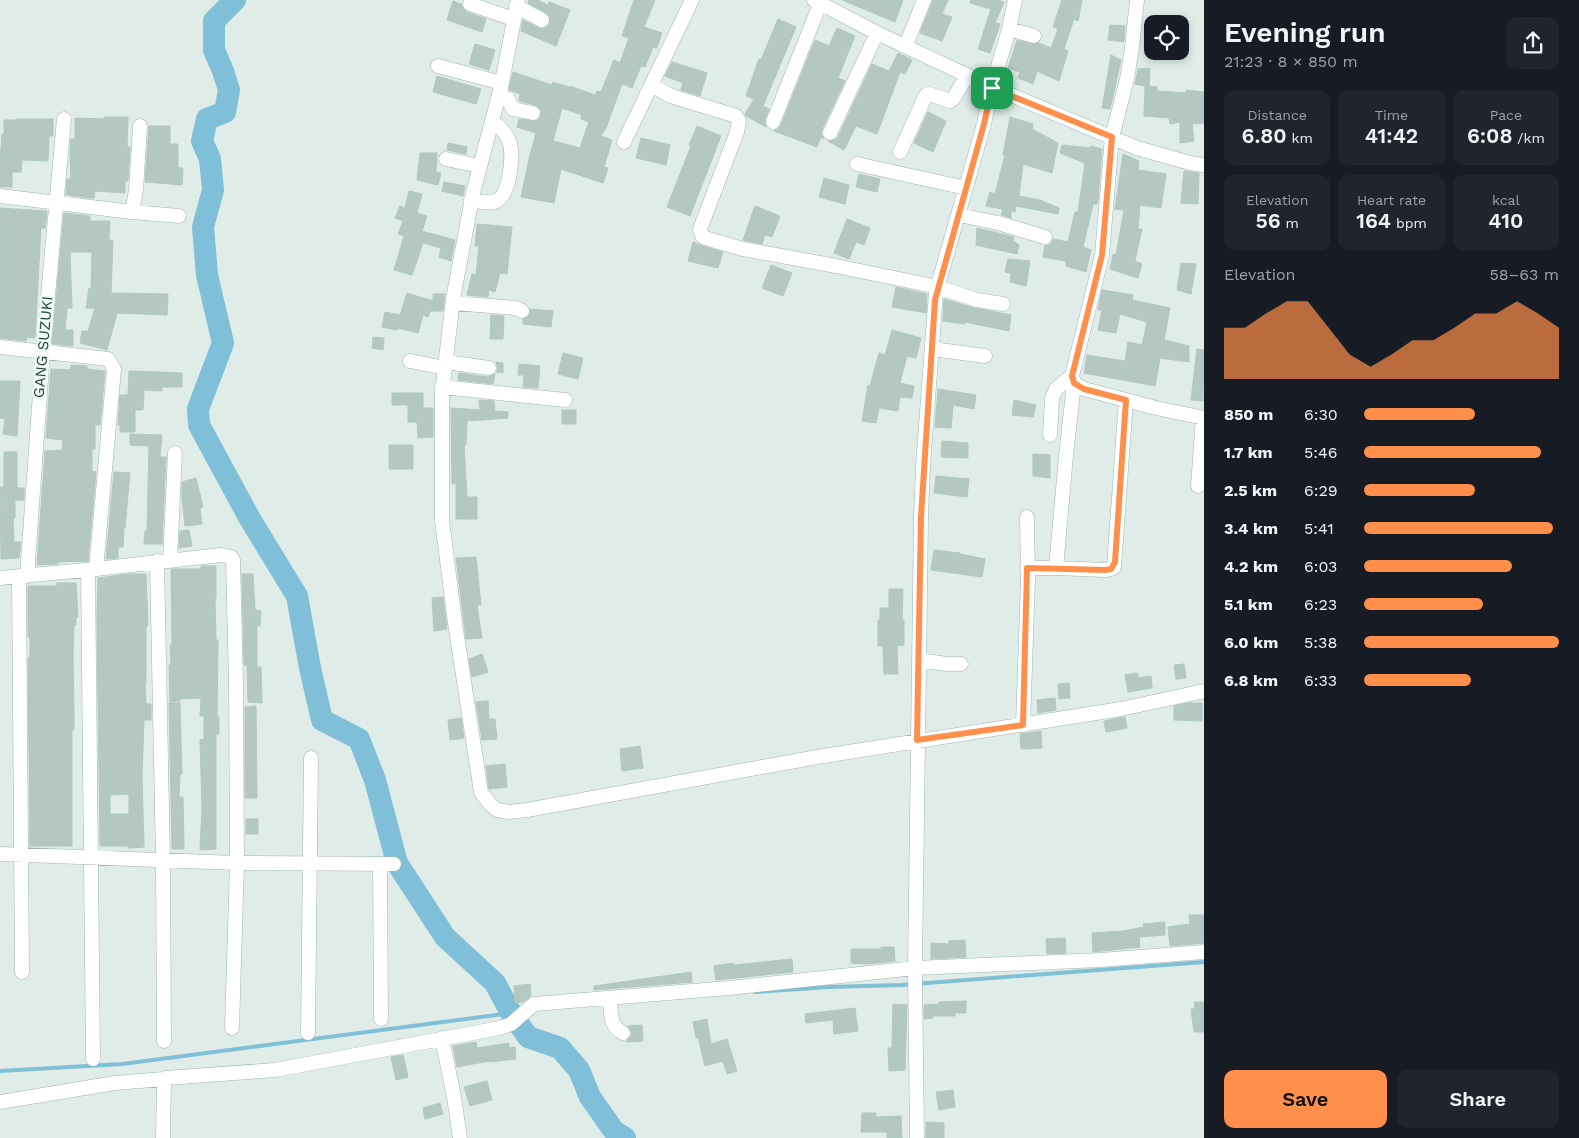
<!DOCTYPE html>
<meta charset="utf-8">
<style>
:root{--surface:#171b24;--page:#20242c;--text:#f1f3f6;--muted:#9ea1a6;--accent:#ff8f4b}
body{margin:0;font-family:"Work Sans",sans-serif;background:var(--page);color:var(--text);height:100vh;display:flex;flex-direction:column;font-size:19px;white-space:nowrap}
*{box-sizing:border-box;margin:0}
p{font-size:16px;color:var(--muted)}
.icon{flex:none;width:28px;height:28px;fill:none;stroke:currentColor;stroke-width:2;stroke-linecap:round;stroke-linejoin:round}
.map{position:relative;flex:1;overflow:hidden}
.details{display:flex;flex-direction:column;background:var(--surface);width:375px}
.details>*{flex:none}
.fabs{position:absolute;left:1144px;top:15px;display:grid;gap:10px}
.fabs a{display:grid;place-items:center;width:45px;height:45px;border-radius:10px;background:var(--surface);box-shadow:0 2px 8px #0003;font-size:25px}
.pin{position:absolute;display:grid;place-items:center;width:42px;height:42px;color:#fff;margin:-21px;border-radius:10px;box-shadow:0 2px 8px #0006}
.round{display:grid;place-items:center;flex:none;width:52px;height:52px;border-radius:10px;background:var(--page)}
.summary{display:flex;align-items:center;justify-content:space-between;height:85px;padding:0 20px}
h1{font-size:28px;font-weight:600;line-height:38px}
.figures{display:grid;grid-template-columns:repeat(3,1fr);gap:8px;height:85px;padding:5px 20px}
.figures div{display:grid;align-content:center;border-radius:10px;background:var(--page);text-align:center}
.figures b{font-size:21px;font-weight:600}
.figures small{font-size:14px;font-weight:400}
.figures p{font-size:14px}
.chart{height:140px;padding:10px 20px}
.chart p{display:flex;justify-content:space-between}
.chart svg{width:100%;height:90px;margin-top:5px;fill:var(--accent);opacity:.7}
.cta{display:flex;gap:10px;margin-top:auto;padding:10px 20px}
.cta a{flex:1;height:58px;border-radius:10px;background:var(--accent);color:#111;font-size:20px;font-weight:600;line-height:58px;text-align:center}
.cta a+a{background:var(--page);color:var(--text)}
ul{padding:0 20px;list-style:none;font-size:16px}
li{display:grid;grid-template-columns:80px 60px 1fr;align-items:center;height:38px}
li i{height:12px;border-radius:6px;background:var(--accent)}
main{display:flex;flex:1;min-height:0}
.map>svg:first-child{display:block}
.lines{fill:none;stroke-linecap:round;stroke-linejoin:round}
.stream{stroke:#80bfd8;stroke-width:4}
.river{stroke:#80bfd8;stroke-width:22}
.building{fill:#b4c7c2;stroke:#b1c7c1;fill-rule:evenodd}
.minor-casing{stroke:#a1b5b0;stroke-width:15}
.minor{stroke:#fff;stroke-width:14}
.route-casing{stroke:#fff;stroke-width:10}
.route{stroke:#ff8f4b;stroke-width:6}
.labels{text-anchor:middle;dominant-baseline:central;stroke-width:5;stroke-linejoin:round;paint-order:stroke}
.street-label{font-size:15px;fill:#1e3f3a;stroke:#f0f9f5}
</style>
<main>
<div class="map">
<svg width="1204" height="1138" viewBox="0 0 1204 1138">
<rect width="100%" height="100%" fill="#dfece8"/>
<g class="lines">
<!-- stream -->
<path class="stream" d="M755,992L829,987L901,985L1204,962
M0,1071L122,1064L519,1012"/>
<!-- river -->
<path class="river" d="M235,0L214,21V50L223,71L229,90L225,112L207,119L202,141L210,159L213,190L203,227L207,275L223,343L198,409L199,425L250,519L297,596L310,668L322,720L359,739L375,780L397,863L445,937L495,983L511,1013L528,1037L560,1048L579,1070L590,1097L614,1131L625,1138"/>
</g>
<!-- building -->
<path class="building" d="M529,0H537L548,5L549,2L570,10L556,46L521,31L523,20L542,29L546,28L550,24L549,15L528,3Z
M634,0H655L644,27L662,33L657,48L653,47L645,67L641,66L632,88L622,84L606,128L601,136L612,140L604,167L608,168L603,183L561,169L554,203L521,197L529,159L536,133L517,127L519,119L536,121L540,118L541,111L535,105L519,101L520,94L509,90L513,72L552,85L553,82L569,87L570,86L595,95L597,91L601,92L614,60L620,63L629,38L622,36ZM562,108L582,115L581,119L589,122L580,148L553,141Z
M842,0H903L895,22Z
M933,0H948L942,14L952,17L942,41L920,33Z
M971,0H997L1004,2L995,23L1000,24L990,53L978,49L991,9L970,3Z
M1062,0H1082L1078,21L1074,19L1064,49L1068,51L1059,81L1037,71L1033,84L1018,78L1020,72L1008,68L1017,40L1032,44L1039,43L1051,48L1058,29L1053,27Z
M453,1L461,4L463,9L467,12L486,19L482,32L447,20Z
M778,19L796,27L763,106L769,109L765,119L766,127L746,116L745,114L754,99L746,96L759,59L761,60Z
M1110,25L1125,26L1124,42L1108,40Z
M837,28L855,36L838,78L845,81L822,129L821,134L824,139L821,137L817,147L774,131L778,129L781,125L815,40L829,46Z
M475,44L495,50L489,70L469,64Z
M898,53L912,60L905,74L900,72L877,134L856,126L844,150L828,141L835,140L838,137L872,64L889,71Z
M1111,55L1121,60L1110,109L1102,108Z
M672,62L707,73L700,96L681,90L683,83L665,76Z
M1150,68L1149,86L1157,87V91L1186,93V90L1204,92V123L1192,124L1194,141L1180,143V122L1170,124L1169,118L1144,116L1145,86L1135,84L1138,69Z
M437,76L481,89L476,104L433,92Z
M928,112L946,121L933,152L914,143Z
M104,117H128L127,147H130L128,181H125V193L95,191L94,198H90L66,195L67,179H71L70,154L71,139H75V118L104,119Z
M1010,117L1033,124L1032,129L1058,143L1052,173L1023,164L1019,196L1040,200L1059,208L1058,214L1016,206L1015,212L1011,211V218L1001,215L1003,209L986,206L990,192L995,194L1005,155H1003Z
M17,119H53V136H49L48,161L22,160L21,172H12V187H0V162L2,134H4V120H17Z
M149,126H170V144H178V168H183L182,185L145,182Z
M697,126L721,136L690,216L667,207L691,146L689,145Z
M641,138L670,145L666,165L636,158Z
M448,143L467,147L466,154L447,150Z
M1062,145L1090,148L1091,146L1102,149L1098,200L1097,204H1093L1083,247L1091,250L1086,272L1066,266V261L1043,257L1045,246L1051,244L1053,239L1068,242L1075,212H1078L1085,163L1060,153Z
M420,153H437L436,172L441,173L438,185L417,180Z
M1123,154L1139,161L1138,170L1166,174L1161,208L1140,205L1138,229H1142L1135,261L1142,264L1138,278L1110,269L1113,254L1116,255L1124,210L1115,209Z
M1184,171L1199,173L1198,204L1181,203Z
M859,174L880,179L877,192L856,187Z
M824,178L849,185L845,204L819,197Z
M444,182L465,186L463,196L442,191Z
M409,191L422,194L417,213L427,216L422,231L455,240L451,261L439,257L441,248L423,243L412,275L394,270L404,236L398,234L403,221L395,218L400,206L405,208Z
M755,206L780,216L772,237L765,235L762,244L743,240Z
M0,208L47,211L45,228H41L35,338L27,337L26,341L0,338Z
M64,213L90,216V221H110L109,240H113L111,293L168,294L167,315L117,313L107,350L80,343L82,331H88L95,308H86L89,288L91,289L92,252H70L72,308H67L65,330H73V346L52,344Z
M847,219L870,228L864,245L856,242L849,259L834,253Z
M477,224L512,227L507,274L500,273L495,292L489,290L488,297L467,295L472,274L476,275L479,246H475Z
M977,228L1014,237L1013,241L1019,245L1017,254L976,245Z
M693,242L703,246L723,252L718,268L688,261Z
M1008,259L1030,261L1026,286L1010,282L1011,273L1005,272Z
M1181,263L1196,264L1191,294L1177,290Z
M771,265L792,273L783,296L762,288Z
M896,287L927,294L926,313L892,307Z
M1102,290L1133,295L1132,300L1170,308L1164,340L1189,346V362L1160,358L1155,386L1084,373L1087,355L1125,361L1128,342L1142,345L1147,322L1120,314L1116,333L1098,330L1102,310H1098Z
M407,293L433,301V294H445L443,311H430L428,317L423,315L418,333L398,328L397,330L382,327L385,312L400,315Z
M944,299L974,308L1011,315L1009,331L965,322V324L943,321Z
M530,309L553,311L551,327L523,324V319L530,314Z
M491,315L504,316L503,339H490Z
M892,330L921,338L916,358L907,356L900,383L914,386L912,398L900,397L898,411L879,408L876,423L862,421L868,385L870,386L879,353L885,355Z
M373,337L384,338L383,350L372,348Z
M1197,349L1204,350L1203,401L1191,400Z
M563,353L583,358L578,379L558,374Z
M496,362L503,363V373L496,372L498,369Z
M519,364L540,366L538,388L523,387L524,375H518Z
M71,365L87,366V369L105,371L100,425H95V449H92V471L96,472L88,561L58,562V564L37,565L45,451L62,450L63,440L46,438L51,369L71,370Z
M129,371L182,373V387H162V391L144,390L143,410H135V432H120V425H118L120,395H128Z
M459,373L488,377L495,374L493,384L458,380Z
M0,381H20L17,436L3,434L5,419L0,418Z
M938,389L976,395L974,409L953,405L951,428L935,427Z
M392,393H423V408H433V437L418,438L417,422H408V405H392Z
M479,400L494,401L495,411L508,412V418L467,421L466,445H464L467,497H477V519H456V483L452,484L451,408L480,410Z
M1014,400L1036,405L1033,417L1012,415Z
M562,410H576V424H562Z
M130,434L162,435L160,457H166L162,544H144L145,531H147L149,446L130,445Z
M942,441L968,443V458L941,457Z
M389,445H413V469H389Z
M4,452H17V488H24V500H15V518H13L14,542H21L19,558L1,559L0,487H4Z
M1033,454L1050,455V478L1033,476Z
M114,472L130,473L125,528L124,527L123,547H118V558L106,559Z
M936,476L969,479L967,497L934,493Z
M196,478L203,507L200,508L202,524L185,526L182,498V482Z
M189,530L192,546L179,548L180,531Z
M934,550L960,553V554L985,559L982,577L931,570Z
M476,557L481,605H477L482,638L466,639L456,558Z
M201,566H216V598H215L216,640H218L217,717H219V734H216V849L200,850L202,808L200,740L204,739V716H200L201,698L180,699V701L170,702L169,665H171L170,645H172L171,569H201Z
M128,574H146L148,626H146V683H145L146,704H151V720H144L142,775L144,847L128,848V846H100L97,616L98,578ZM129,794V814H110V795Z
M242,574H253L255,610L261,611L260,626H257V667H261L262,703L248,702L247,665H244Z
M57,583H76L78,617H76V625H74L73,655L74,713V730H72V846H30L28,661V658H30V637H28V586H57Z
M889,589H903L902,620H904V645L897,646L898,674H884L883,646H878V620H880V608H889Z
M443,597L447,629L434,631L432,598Z
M482,654L488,672L472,677L469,659Z
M1184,664L1186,678L1176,679L1174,665Z
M1138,673V678L1151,676L1152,688L1128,692L1125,675Z
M1069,683L1070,698L1059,699L1058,684Z
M1055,698L1056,710L1038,713L1037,700Z
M488,701L489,719H495L497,739L482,740L476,702Z
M169,703H180L182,774H180L179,797H183L184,849H172Z
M1188,703H1202V721L1174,720V706Z
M256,706L257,798H245V707Z
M1125,717L1127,728L1106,732L1104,721Z
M461,718L464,738L450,740L448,720Z
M1041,731L1042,748L1021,749L1020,734Z
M640,746L643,768L622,771L620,749Z
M505,764L507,787L489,789L486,766Z
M246,819H258V834H246Z
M1189,915H1204V943L1170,946L1168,927L1190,924Z
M1165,922V935L1139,937L1140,947L1093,952L1092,933L1123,931L1144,927L1143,924Z
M1065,938L1066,953L1047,954L1046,939Z
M965,940L966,957L931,959V943L949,944V941Z
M881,947H894L895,961L867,964L851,963V949H881Z
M792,959L793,972L716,980L714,966L733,963L734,965Z
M691,972L692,982L594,990V986Z
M530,984L531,996L523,1002L515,1003L514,986Z
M966,1001V1013H955V1016H933V1018L924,1019V1005L939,1004V1002Z
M1194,1002H1204V1032H1194L1191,1009H1195Z
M893,1004L907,1005L905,1070L889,1071L888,1048H892Z
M855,1008L858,1031L834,1034L833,1020L806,1023L805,1014Z
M707,1019L711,1044L727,1039L737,1071L727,1074L723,1061L705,1066L698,1037L696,1038L693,1022Z
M642,1025L643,1041L626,1042L632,1034L628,1026Z
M476,1042L477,1048L509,1043V1048L515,1047L516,1059L489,1062V1061L457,1067L453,1046Z
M403,1055L408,1077L396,1080L391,1057Z
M487,1081L492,1100L470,1106L464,1087Z
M953,1090L955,1107L939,1110L936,1092Z
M440,1103L443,1114L425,1119L423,1108Z
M862,1113H876V1117L901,1116L902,1138H887V1132H861Z
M926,1122L944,1123V1138H926Z"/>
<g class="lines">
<!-- minor casing -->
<g class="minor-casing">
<path id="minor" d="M518,0L501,87L473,193L453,299L442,393V520L455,623L481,792L490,804L497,810L509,812L527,810L817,757L1121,709L1204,691
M814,0L877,33L992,87L1137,148L1190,163L1204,165
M470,4L513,19
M516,6L542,20
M1009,29L1034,36
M906,45L924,0
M438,66L502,83
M651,85L671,96L736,116L739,121L737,132L700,229L702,236L705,238L743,249L836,266L938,287L977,300L1003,304
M499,95L508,99L513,109L533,113
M773,122L820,4
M830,133L877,33
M624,142L692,0
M900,152L926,95L929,94L950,101L953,99L967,76
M446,159L479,166
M857,164L966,188
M0,196L132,212L136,190L140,126
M471,200C479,201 491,205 498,200C510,193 514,153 509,141C506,132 499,127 492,120
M132,212L179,216
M959,215L998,223L1045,237
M453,303L516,308L522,311
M0,347L108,359L114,369L96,569
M932,349L985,356
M410,361L445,368
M446,362L489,368
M1074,383L1084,389L1156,408L1204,418
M442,387L565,400
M1050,435L1052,398L1056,389L1072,376
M1198,486L1203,418
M170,560L175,453
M157,561L163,860L164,1041
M1027,568H1056L1066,456L1074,383L1072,376L1102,255L1112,137L1127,79L1132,48L1137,0
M1056,568L1105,570L1111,569L1114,567L1126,400
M88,570L93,1059
M19,576L22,972
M27,576L43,351L64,119
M0,578L96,569L221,555L231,557L233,560L236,683L237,863L232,1028
M919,660L946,664H961
M1023,725L1028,579L1027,517
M0,854L237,863L394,864
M380,864L381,1019
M610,998C611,1012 609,1026 623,1033
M308,1033L311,758
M442,1038L454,1097L460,1138
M0,1102L115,1083L164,1079
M163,1138L164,1080L166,1078L275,1070L500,1028L511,1024L534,1004L729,988L915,968L1101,960L1204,952
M917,1138L915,968L921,517L923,466L936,292L984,124L992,87L1009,29L1015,0"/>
</g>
<!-- minor -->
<use href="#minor" class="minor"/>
</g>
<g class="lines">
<!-- route casing -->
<g class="route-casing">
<path id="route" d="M992,88L1112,137L1102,255L1072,376L1074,383L1084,389L1126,400L1115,562L1111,569L1105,570L1027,568L1023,725L917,740L921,517L935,300L984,124Z"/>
</g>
<!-- route -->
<use href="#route" class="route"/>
</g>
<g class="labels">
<!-- street labels -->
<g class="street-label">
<text transform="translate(43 347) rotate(-85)">GANG SUZUKI</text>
</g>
</g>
</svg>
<div class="fabs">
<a><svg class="icon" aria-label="locate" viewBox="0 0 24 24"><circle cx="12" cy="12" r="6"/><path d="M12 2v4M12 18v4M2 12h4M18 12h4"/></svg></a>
</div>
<div class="pin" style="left:992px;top:88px;background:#1e9e55"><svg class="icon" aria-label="arrive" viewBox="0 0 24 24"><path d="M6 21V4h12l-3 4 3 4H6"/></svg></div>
</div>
<section class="details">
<div class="summary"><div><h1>Evening run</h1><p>21:23 · 8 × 850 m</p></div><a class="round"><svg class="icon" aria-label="share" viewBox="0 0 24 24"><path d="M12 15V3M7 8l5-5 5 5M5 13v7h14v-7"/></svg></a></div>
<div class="figures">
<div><p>Distance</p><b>6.80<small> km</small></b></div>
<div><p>Time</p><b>41:42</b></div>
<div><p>Pace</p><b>6:08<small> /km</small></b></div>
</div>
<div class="figures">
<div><p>Elevation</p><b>56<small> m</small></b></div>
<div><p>Heart rate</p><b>164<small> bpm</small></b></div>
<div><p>kcal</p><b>410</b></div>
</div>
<div class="chart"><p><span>Elevation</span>58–63 m</p>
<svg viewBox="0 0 160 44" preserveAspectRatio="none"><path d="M0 44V19L10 19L20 12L30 6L40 6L50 19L60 32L70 38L80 32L90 25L100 25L110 19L120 12L130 12L140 6L150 12L160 19V44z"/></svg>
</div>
<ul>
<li><b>850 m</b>6:30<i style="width:57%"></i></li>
<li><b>1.7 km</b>5:46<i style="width:91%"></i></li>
<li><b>2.5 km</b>6:29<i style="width:57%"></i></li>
<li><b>3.4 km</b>5:41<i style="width:97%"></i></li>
<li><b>4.2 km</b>6:03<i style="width:76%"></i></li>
<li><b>5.1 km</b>6:23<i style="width:61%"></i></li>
<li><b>6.0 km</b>5:38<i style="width:100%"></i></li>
<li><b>6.8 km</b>6:33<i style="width:55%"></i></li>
</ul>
<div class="cta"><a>Save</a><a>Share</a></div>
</section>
</main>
